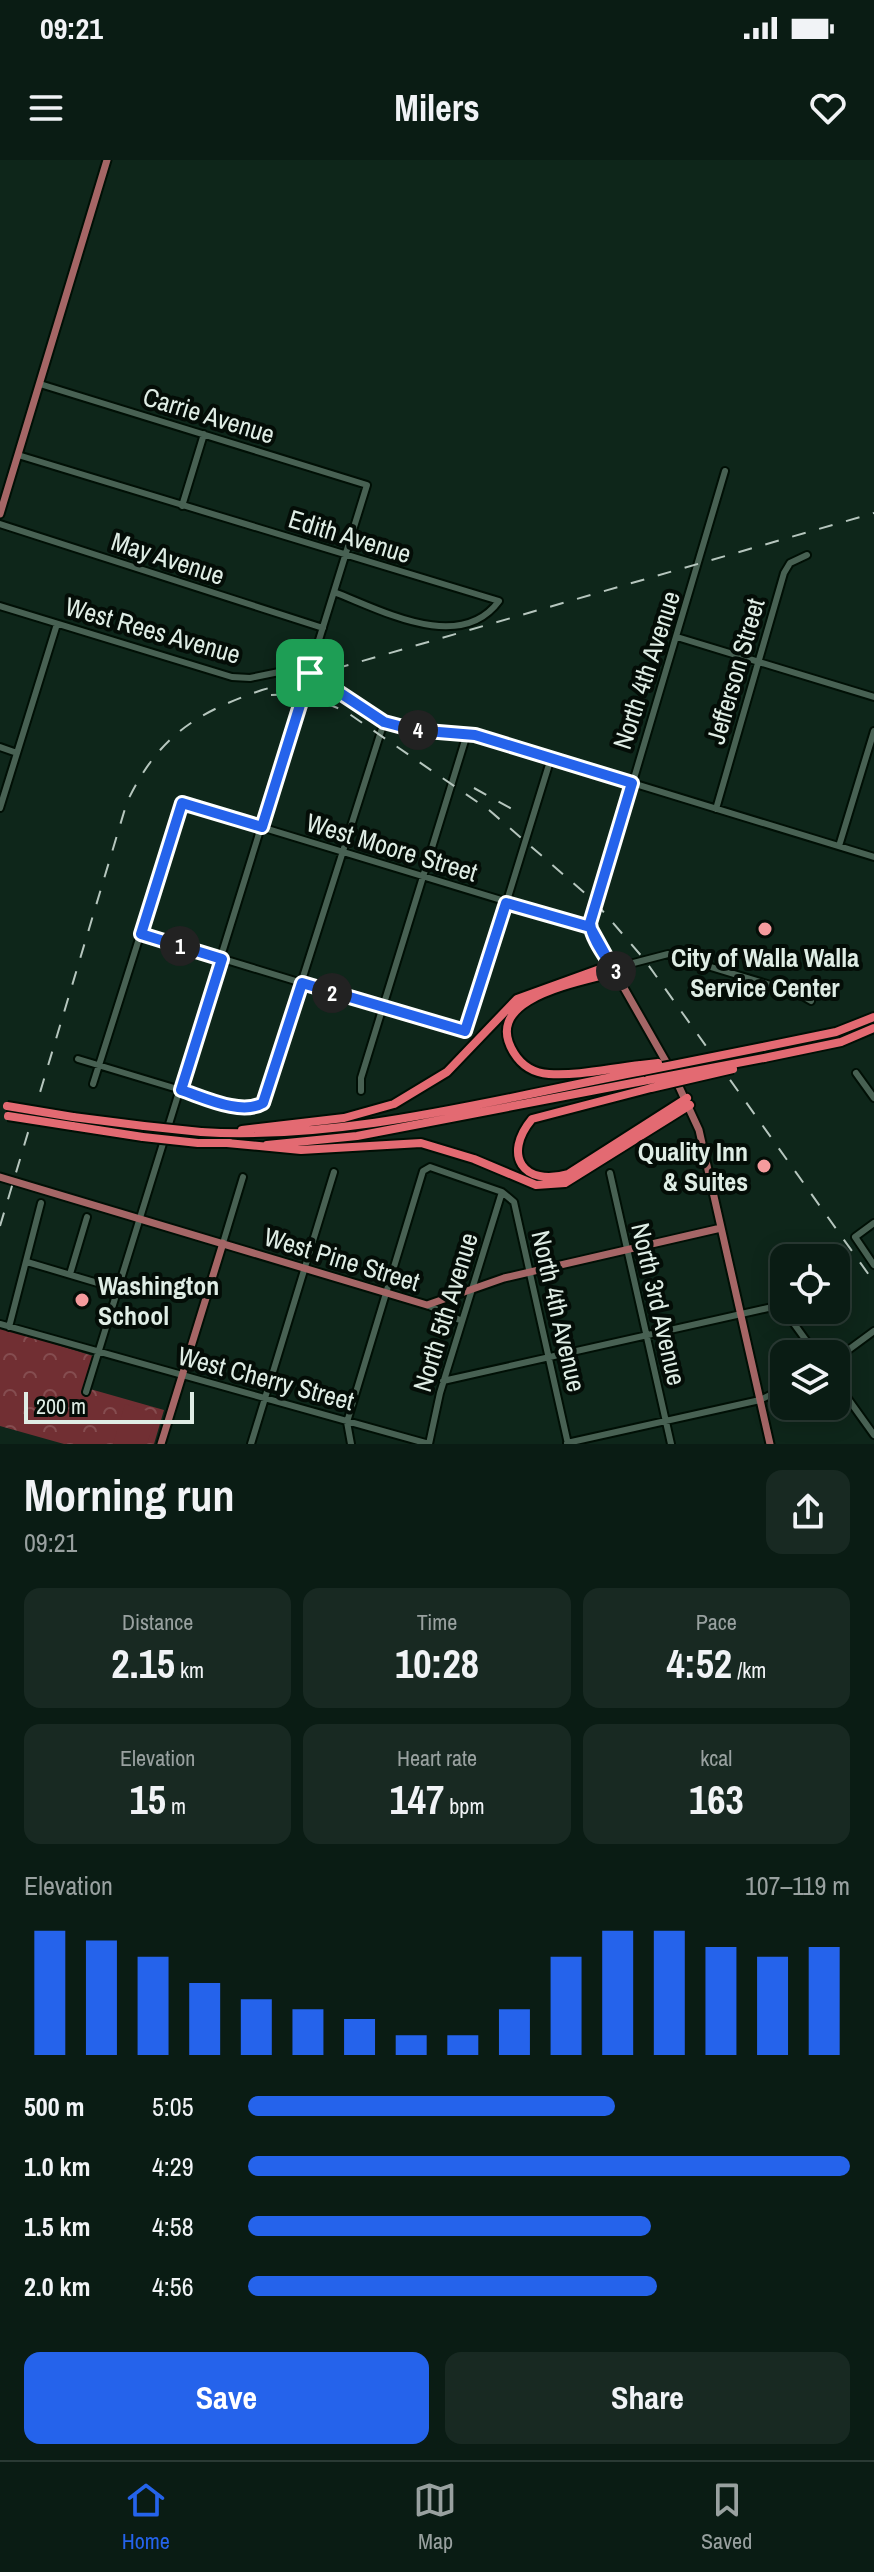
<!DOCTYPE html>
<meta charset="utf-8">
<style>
:root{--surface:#0a1c14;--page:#182922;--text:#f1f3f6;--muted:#99a1a0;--line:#2a3a34;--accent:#2563eb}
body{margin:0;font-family:"Archivo Narrow",sans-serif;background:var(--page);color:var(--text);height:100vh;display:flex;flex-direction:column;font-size:30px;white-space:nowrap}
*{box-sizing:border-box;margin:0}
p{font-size:26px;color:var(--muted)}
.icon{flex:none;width:44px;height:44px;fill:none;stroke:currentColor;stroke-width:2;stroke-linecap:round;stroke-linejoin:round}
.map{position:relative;height:1284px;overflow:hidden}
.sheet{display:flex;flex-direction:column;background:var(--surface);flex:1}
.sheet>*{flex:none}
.fabs{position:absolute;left:770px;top:1084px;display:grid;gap:16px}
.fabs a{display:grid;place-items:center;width:80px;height:80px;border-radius:16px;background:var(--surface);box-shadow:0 4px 20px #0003,0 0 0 2px var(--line);font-size:40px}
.scale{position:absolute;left:24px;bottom:20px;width:170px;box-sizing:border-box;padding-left:8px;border:4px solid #dfede5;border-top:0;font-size:22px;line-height:28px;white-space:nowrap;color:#dfede5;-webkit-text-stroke:6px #040d07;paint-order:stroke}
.pin{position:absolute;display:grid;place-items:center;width:68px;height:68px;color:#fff;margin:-34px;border-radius:16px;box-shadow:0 4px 12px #0006}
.km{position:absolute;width:40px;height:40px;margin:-20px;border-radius:50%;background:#222;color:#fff;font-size:22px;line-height:40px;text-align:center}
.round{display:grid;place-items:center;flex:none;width:84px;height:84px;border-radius:16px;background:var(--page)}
.headline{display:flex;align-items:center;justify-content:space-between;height:136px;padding:0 24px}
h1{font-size:44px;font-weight:700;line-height:60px}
.metrics{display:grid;grid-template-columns:repeat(3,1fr);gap:12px;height:136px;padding:8px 24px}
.metrics div{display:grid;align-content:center;border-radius:16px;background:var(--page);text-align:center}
.metrics b{font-size:40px;font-weight:700}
.metrics small{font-size:22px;font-weight:400}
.metrics p{font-size:22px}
.chart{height:224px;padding:16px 24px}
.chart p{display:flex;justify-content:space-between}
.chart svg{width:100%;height:144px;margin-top:8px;stroke:var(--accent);stroke-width:6}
.cta{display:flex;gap:16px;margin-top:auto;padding:16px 24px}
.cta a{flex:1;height:92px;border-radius:16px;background:var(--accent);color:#fff;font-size:32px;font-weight:700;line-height:92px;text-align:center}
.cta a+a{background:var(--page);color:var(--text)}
ul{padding:0 24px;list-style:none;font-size:26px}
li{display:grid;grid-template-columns:128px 96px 1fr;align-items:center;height:60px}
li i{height:20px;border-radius:10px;background:var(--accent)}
.status{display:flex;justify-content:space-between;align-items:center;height:56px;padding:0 40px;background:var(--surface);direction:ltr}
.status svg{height:22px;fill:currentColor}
header{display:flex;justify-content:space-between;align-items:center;height:104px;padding:0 24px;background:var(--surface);font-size:36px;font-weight:700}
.menu{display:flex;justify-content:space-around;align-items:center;height:112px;border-top:2px solid var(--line);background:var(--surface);font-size:22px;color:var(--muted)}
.menu a{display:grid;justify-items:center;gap:4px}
.menu .current{color:var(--accent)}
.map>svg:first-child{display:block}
.park{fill:url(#park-crowns)}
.pitch{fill:#712f33}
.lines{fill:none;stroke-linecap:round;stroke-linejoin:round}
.minor-casing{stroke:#000f05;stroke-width:10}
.major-casing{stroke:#000f05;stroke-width:11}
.highway-casing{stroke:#000f05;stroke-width:12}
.minor{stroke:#486153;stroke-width:6}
.major{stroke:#a56666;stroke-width:7}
.highway{stroke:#e36a72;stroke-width:8}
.rail{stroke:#b6c6be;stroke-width:2;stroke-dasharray:14 14;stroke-linecap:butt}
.highway-bridge-casing{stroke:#000f05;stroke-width:12;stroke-linecap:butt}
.highway-bridge{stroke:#e36a72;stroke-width:8}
.route-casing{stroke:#fff;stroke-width:16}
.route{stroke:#2563eb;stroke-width:10}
.poi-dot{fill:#f59b9d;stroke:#040d07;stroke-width:3}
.labels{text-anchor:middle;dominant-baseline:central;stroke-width:8;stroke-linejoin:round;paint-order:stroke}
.street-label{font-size:26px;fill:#dfede5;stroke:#040d07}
.poi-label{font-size:26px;font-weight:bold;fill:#dfede5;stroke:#040d07}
</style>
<div class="status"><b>09:21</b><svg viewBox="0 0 49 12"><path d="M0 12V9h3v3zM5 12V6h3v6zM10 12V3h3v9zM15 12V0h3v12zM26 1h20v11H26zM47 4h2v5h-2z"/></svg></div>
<header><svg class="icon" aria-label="menu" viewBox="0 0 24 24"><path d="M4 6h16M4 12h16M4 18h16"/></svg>Milers<svg class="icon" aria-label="heart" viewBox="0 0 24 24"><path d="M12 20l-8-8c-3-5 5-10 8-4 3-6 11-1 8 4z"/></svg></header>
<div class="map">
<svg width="874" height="1284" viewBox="0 0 874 1284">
<defs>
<pattern id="park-crowns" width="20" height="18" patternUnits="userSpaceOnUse" patternTransform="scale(2)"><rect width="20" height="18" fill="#712f33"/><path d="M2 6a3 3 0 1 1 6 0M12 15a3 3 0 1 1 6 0" fill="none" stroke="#854d50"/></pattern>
</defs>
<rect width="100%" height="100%" fill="#0e261a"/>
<!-- park -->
<path class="park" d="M0,1167L93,1196L83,1227L164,1250L154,1284H64L0,1266Z"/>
<!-- pitch -->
<path class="pitch" d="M125,1244L157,1254L147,1284H113Z"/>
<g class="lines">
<!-- minor casing -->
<g class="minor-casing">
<path id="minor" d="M40,224L367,325L86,1232
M18,295L499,441C460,494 381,450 334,432
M182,346L204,274
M0,364L323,468
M0,446L232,517L250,518L284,511L310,513L384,562L414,570L482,577L874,697
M677,477L874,537
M0,587L17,593
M0,648L57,464
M716,649L784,413L790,403L807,395
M839,686L874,571
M590,767L725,311
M590,767L611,805H615
M141,774L463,872L468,867L551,598
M615,812L622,806L668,794L797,833L811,841
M78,899L234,946H257L263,943L384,562
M856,913L874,938
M93,924L182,643L590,767
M361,931V918L467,574
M610,1013L671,1284
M874,1063L855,1077L874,1105
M223,1083L243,1017
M27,1102L118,1129
M70,1114L87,1057
M427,1145L462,1161
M784,1150L816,1194
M0,1164L429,1284
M9,1167L41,1043
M836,1199L874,1171
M443,1221L777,1146L784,1150
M836,1222L874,1275
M567,1283L760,1240L784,1228
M251,1284L334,1012
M351,1284L347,1262L423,1011L430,1007L502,1032L514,1042L568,1284
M429,1284L440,1233L502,1032"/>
</g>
<!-- major casing -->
<g class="major-casing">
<path id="major" d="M0,354L107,0
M612,807L669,907
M675,918L699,970L770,1284
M0,1017L427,1145L504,1118L721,1068
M161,1284L223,1083"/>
</g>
<!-- highway casing -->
<g class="highway-casing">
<path id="highway" d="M615,812C582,822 479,837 514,893C522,906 534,913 549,914C579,916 611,908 641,905
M763,887L836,872L874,857
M764,898L841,882L874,868
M651,928L532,959C502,995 523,1027 568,1014L687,938
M73,957L144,966
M72,966L143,977
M242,970L344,958L394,944L447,912L517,839L611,805
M201,972C347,981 500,938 643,911
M198,983H230
M227,983L301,990L421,983L474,999L536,1025L565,1023L690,945
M267,985L357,976L648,920"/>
</g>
<!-- minor -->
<use href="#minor" class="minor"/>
<!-- major -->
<use href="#major" class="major"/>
<!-- highway -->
<use href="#highway" class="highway"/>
<!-- rail -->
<path class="rail" d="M271,535L303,534L345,551L489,650L595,742L644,799L874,1122
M474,628L523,655
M0,1066L127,642C158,577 195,553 262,530L874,353"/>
<!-- highway-bridge casing -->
<g class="highway-bridge-casing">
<path id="highway-bridge" d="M641,905L658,903
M643,911L763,887
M648,920L764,898
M651,928L733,909
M7,946L73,957
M8,956L72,966
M144,966L201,972
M143,977L198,983"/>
</g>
<!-- highway-bridge -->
<use href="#highway-bridge" class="highway-bridge"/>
</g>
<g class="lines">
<!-- route casing -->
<g class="route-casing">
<path id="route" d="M310,513L262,667L182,643L141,774L222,799L181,930C203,937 241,956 263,943L302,823L465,871L506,743L590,767L611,805L622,806L615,812C606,797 592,780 590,763L632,623L475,575L414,570L384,562L310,513"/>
</g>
<!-- route -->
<use href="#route" class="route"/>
</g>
<!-- markers -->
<g class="poi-dot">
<circle cx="765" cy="769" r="8"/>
<circle cx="764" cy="1006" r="8"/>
<circle cx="82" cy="1140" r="8"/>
</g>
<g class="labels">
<!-- street labels -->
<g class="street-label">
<text transform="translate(209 255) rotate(17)">Carrie Avenue</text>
<text transform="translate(350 376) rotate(17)">Edith Avenue</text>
<text transform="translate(168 398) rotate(18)">May Avenue</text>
<text transform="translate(153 470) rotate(16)">West Rees Avenue</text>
<text transform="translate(646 510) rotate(-72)">North 4th Avenue</text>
<text transform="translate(735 511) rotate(-74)">Jefferson Street</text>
<text transform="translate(392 687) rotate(17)">West Moore Street</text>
<text transform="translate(342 1099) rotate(17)">West Pine Street</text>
<text transform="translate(659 1144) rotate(77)">North 3rd Avenue</text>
<text transform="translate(559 1151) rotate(77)">North 4th Avenue</text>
<text transform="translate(445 1152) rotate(-73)">North 5th Avenue</text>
<text transform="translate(266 1218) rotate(15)">West Cherry Street</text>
</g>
<!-- poi labels -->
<g class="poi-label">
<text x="765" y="797">City of Walla Walla<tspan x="765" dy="30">Service Center</tspan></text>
<text x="748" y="991" text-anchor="end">Quality Inn<tspan x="748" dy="30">&amp; Suites</tspan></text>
<text x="98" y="1125" text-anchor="start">Washington<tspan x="98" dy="30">School</tspan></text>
</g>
</g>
</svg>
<div class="fabs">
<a><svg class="icon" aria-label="locate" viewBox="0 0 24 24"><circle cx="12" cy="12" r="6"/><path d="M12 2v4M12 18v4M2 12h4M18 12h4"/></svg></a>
<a><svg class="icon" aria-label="layers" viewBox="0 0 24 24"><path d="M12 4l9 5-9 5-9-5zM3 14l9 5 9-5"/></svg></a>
</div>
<div class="scale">200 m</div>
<div class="pin" style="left:310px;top:513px;background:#1e9e55"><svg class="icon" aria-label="arrive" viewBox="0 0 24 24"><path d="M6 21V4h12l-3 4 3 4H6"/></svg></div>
<b class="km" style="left:180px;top:786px">1</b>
<b class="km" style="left:332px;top:833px">2</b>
<b class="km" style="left:616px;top:811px">3</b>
<b class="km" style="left:418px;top:570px">4</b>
</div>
<section class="sheet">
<div class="headline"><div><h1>Morning run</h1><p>09:21</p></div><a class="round"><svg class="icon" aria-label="share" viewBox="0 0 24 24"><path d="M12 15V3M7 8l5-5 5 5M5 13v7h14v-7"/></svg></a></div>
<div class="metrics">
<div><p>Distance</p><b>2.15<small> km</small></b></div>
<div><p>Time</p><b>10:28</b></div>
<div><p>Pace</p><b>4:52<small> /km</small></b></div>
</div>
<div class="metrics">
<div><p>Elevation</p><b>15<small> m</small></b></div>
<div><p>Heart rate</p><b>147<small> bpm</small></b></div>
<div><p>kcal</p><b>163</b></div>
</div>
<div class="chart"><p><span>Elevation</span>107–119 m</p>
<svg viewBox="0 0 160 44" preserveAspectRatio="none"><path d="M5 44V6M15 44V9M25 44V14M35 44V22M45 44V27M55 44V30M65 44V33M75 44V38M85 44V38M95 44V30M105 44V14M115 44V6M125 44V6M135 44V11M145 44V14M155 44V11"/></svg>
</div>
<ul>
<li><b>500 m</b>5:05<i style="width:61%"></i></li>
<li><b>1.0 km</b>4:29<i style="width:100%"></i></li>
<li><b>1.5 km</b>4:58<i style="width:67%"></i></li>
<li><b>2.0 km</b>4:56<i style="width:68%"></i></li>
</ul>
<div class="cta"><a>Save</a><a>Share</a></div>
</section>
<nav class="menu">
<a class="current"><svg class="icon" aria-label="home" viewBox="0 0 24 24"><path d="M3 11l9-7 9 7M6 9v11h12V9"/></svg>Home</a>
<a><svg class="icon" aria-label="map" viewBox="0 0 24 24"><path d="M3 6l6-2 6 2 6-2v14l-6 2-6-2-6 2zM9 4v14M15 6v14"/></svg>Map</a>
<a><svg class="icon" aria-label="saved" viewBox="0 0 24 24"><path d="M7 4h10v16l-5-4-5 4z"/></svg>Saved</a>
</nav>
